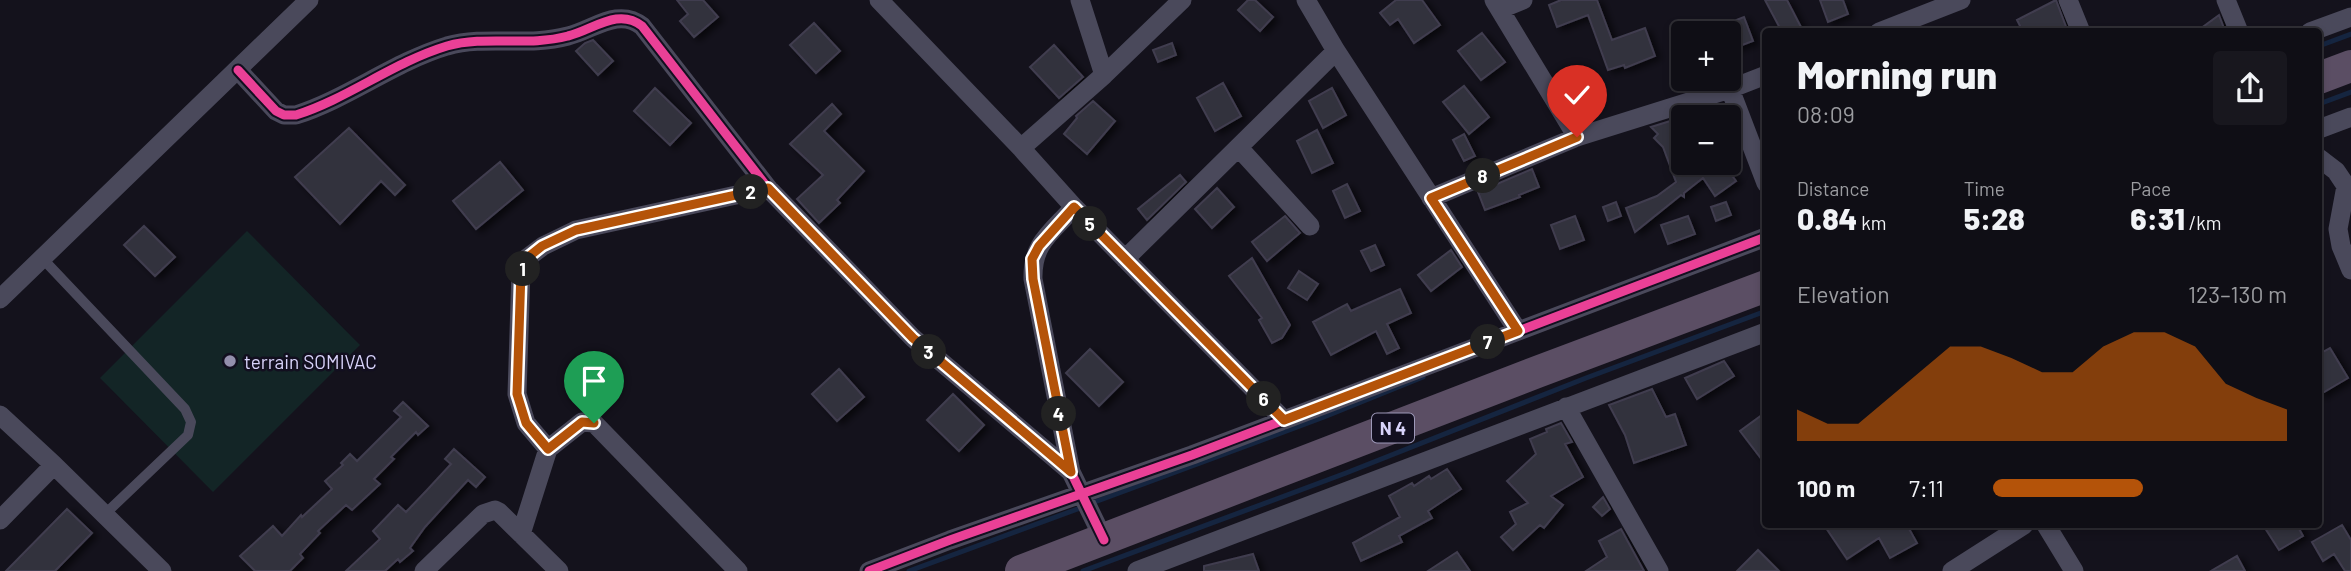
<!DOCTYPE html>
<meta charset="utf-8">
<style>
:root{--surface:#0f0e15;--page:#18171e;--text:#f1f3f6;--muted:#9b9ca0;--line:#2f2e34;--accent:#b45309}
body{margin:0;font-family:Barlow,sans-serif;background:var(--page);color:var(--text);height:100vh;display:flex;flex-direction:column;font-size:26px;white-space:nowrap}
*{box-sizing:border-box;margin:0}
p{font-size:23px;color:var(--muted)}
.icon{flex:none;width:38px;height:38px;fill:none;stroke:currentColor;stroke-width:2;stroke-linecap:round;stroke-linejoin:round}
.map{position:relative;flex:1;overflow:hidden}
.details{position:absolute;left:1762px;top:28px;width:560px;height:500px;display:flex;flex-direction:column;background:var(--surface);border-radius:7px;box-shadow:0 4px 10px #0003,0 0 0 2px var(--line)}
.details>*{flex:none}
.buttons{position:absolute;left:1671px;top:21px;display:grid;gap:14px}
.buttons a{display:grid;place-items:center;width:70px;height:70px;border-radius:7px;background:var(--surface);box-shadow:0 4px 10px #0003,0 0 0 2px var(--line);font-size:35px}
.pin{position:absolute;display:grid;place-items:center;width:60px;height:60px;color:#fff;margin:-72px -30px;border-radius:50% 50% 50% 0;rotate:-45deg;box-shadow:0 0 7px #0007}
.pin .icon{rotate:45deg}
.km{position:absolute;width:35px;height:35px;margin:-18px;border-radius:50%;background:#222;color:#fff;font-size:19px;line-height:35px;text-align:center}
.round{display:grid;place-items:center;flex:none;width:74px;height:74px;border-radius:7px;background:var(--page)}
.headline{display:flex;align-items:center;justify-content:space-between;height:119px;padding:0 35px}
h1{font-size:38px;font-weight:800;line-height:52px}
.figures{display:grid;grid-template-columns:repeat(3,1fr);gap:10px;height:119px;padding:7px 35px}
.figures div{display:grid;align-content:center}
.figures b{font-size:30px;font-weight:800}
.figures small{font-size:19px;font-weight:400}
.figures p{font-size:19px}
.chart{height:196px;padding:14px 35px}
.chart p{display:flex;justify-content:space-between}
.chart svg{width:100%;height:126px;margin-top:7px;fill:var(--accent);opacity:.7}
ul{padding:0 35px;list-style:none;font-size:23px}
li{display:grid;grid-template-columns:112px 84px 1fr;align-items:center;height:52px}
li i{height:18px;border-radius:9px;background:var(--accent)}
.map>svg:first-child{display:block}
.green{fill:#132526}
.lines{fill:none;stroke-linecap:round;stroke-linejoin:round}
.stream{stroke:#152540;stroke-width:5}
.building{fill:#33303e;stroke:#413e4f;stroke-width:2;filter:url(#shadow)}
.service{stroke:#4a495b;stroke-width:10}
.minor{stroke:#4a495b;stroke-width:19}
.trunk{stroke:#5b4e64;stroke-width:32}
.cycleway-casing{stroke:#120f1f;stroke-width:13}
.cycleway{stroke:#ea4096;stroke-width:9}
.route-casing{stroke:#fff;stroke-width:14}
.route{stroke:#b45309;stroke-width:9}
.poi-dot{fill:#938fac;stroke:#120f1f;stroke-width:2.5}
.labels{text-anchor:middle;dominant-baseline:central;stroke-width:5;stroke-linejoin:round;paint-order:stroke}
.shield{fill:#120f1f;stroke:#9d98b8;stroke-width:2}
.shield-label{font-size:18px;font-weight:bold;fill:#d8d3fa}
.poi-label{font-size:19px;fill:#d8d3fa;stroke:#120f1f;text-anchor:start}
</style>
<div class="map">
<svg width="2351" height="571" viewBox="0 0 2351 571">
<defs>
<filter id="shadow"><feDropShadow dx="5" dy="3" stdDeviation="3.5" flood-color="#0009"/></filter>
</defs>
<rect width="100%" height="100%" fill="#14121c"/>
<!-- green -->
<path class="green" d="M247,231L360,345L213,492L100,378Z"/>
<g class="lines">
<!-- stream -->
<path class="stream" d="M2319,46L2351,34
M2319,104L2351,92
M1092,503L1324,417L1423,377
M909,571L1083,507
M1083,571L1346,473L1586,378L1766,311"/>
</g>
<!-- building -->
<path class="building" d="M677,0H703L718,17L694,37L680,21L688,14Z
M1248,0H1255L1273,17L1260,31L1238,10Z
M1396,0H1422L1440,25L1414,43L1398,19L1390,25L1380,13Z
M1561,0H1597L1612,40L1645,28L1655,56L1625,68L1624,65L1608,70L1588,15L1557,27L1549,5Z
M1765,0H1787L1801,27L1791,32H1782Z
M1820,0H1843L1848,14L1828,22Z
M2056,0L2068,32H2023L2017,20Z
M2219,15L2225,31L2196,32Z
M1744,17L1753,41L1729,50V33H1703Z
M814,23L840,51L816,73L790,45Z
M1482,33L1505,62L1481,80L1458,51Z
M593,40L613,61L598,75L576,51L585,43Z
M1172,43L1176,55L1158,62L1153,50Z
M1054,45L1083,77L1059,98L1030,67Z
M1223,83L1241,116L1215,131L1197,98Z
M1464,86L1489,117L1469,134L1443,102Z
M655,88L691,123L670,145L634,111Z
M1332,88L1346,115L1323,128L1309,101Z
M1093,101L1115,121L1087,154L1064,134L1077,118L1076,116Z
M832,104L841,114L824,131L864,171L837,200L840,203L819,223L797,199L823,175L790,144Z
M1712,108L1715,117H1684V163H1723L1736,181L1715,196L1703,178L1684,193V197L1681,195L1635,232L1626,208L1657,196L1676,182L1663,147L1654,138L1658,134L1651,127Z
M349,128L405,185L395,195L381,181L340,224L295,177Z
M1317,130L1333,163L1312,173L1297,141Z
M1464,134L1475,156L1464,161L1453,140Z
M500,162L523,190L476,229L453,201Z
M1532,169L1539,187L1519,195L1520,197L1485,210L1478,192Z
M1180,175L1186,182L1147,220L1138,209Z
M1347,184L1360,211L1345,218L1333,191Z
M1217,188L1234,207L1212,228L1195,209Z
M1616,202L1621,216L1608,221L1603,207Z
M1726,202L1731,215L1716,221L1711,207Z
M1285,216L1300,233L1267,261L1252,242Z
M1575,216L1584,240L1560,249L1551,225Z
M1688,216L1695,234L1668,244L1661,225Z
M144,226L175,257L155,276L124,245Z
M1375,245L1384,265L1371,271L1361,251Z
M1451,250L1462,267L1431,291L1418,275Z
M1252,258L1290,325L1282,338L1272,343L1259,320L1262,318L1229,276Z
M1299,271L1318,284L1307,300L1288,288Z
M1400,289L1411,313L1387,324L1399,348L1387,354L1376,331L1331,355L1313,322L1347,304L1351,311Z
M2330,348L2348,378L2319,395V354Z
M1090,349L1123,382L1099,406L1066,373Z
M1724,361L1734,376L1697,399L1685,378Z
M839,369L864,397L837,421L812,394Z
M1652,389L1666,417L1675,414L1686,445L1634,463L1625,435L1609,405Z
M953,394L984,425L959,451L927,420Z
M403,402L428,426L418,435L416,432L391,457L394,459L374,479L380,484L352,510L346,505L318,531L320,533L300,554L303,558L290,571H255L240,556L273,526L282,536L301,515L302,517L332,489L325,481L343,465L341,463L350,454L357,461L401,417L394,411Z
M1766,412V465L1740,431Z
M1561,423L1572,442L1565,444L1583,477L1551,496L1563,505L1544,528L1540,525L1513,550L1501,537L1516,524L1510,512L1528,503L1507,481L1536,454L1530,439L1547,432L1546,429Z
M454,449L485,477L476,487L468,480L425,527L410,548L413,551L400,562L398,559L385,571H346L380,539L373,531L398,505L406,512L427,490L451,464L445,459Z
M1447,469L1461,489L1428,511L1432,518L1399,536L1402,542L1361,561L1353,543L1400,517L1389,496L1412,483L1414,486L1429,476L1431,479Z
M1603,497L1610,509L1602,516L1593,507Z
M67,509L92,533L55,571H6Z
M1824,525H1907L1917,543L1890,558L1879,538L1847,559Z
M2263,525H2297L2303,536L2279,550Z
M2342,525L2351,540V571H2345L2334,554L2323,561L2312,542Z
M1621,529L1644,571H1586L1607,557L1599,541Z
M1758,550L1779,571H1737Z
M1457,552L1470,571H1428Z
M1253,554L1259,571H1204V566Z
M2237,556L2245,571H2211Z"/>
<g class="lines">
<!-- service -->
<path class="service" d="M42,258L185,409L191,422L188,435L104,515"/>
<!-- minor -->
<path class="minor" d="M879,0L1021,148L1074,207L1284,420
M1306,0L1336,51L1518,331
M1494,0L1577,137
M2068,0L2081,32
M2226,0L2239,32
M1501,9L1523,0
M1879,32L1961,0
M2310,32L2351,17
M238,70L276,111L284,115H296C347,99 394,62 447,46C487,35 527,47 568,36C593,30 618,7 642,26L768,188L913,338L1071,472L1104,540
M1104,75L1182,0
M1730,89L1766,183
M2319,129L2351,117
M1021,148L1104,75L1080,0
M1240,149L1310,226
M2319,158L2336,171L2346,186L2338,229L2341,246L2351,270
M1431,198L1577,137L1730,89L1766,75
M1125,259L1336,51
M0,299L309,0
M1566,407L1659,571
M0,415L54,465L162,571
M548,449L582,422L594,423L738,571
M1071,472L1033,279C1032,243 1051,233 1074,207
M0,520L54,465
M2046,525L2074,571
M521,534L548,449L526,423L517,394L521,271L527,258L543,246L576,230L768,188
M424,571L483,514L495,510L499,512L559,571
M869,571L950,540L1192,455L1766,237
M1137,571L1766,332
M1952,571L2024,525"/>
<!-- trunk -->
<path class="trunk" d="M2319,78L2351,66
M1021,571L1537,372L1766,286"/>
<!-- cycleway casing -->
<g class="cycleway-casing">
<path id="cycleway" d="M238,70L276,111L284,115H296C347,99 394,62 447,46C487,35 527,47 568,36C593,30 618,7 642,26L768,188L913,338L1071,472L1104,540
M869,571L950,540L1192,455L1766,237"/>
</g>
<!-- cycleway -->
<use href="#cycleway" class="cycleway"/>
</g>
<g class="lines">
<!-- route casing -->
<g class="route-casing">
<path id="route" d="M594,423L582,422L548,449L526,423L517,394L521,271L527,258L542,246L576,230L768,188L913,338L1071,472L1033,279L1032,259L1039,246L1074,207L1284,420L1518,331L1431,198L1577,137"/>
</g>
<!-- route -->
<use href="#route" class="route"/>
</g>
<!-- markers -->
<circle class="poi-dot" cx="230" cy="361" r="7"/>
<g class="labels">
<!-- shield labels -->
<rect class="shield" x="1372" y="413.5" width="42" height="29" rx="5"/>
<g class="shield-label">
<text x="1393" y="428">N 4</text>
</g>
<!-- poi labels -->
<g class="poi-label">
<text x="244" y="361">terrain SOMIVAC</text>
</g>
</g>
</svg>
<div class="buttons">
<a>+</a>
<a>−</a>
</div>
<div class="pin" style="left:594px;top:423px;background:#1e9e55"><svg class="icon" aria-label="arrive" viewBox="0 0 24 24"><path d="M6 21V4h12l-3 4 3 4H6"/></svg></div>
<div class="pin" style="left:1577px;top:137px;background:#d93025"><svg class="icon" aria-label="check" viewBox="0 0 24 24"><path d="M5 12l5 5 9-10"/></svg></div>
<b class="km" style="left:523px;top:269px">1</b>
<b class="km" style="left:751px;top:192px">2</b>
<b class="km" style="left:929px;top:352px">3</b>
<b class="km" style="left:1059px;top:414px">4</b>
<b class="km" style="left:1090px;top:224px">5</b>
<b class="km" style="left:1264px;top:399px">6</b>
<b class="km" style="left:1488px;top:342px">7</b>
<b class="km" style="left:1483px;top:176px">8</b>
<section class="details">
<div class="headline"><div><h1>Morning run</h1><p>08:09</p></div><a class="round"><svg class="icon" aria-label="share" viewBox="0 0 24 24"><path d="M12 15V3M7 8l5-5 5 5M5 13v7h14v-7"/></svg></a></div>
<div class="figures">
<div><p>Distance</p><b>0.84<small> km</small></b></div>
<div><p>Time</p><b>5:28</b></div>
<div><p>Pace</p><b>6:31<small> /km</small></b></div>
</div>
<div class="chart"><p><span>Elevation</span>123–130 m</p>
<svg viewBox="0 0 160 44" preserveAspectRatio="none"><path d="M0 44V33L10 38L20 38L30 29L40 20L50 11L60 11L70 15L80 20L90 20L100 11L110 6L120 6L130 11L140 24L150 29L160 33V44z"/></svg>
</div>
<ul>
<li><b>100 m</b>7:11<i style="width:51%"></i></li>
</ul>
</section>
</div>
